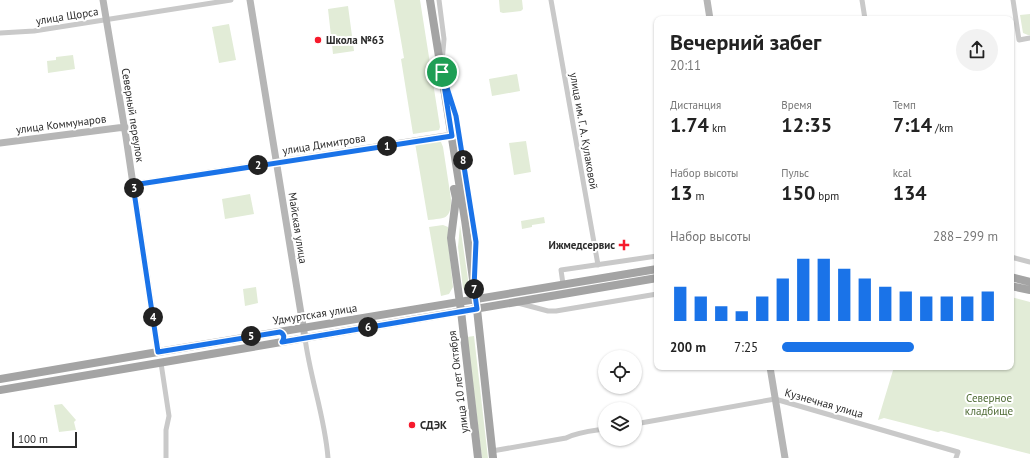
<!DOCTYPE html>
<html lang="ru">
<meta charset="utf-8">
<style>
:root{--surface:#fff;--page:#f2f2f2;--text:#222;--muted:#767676;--accent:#1a73e8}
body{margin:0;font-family:"PT Sans",sans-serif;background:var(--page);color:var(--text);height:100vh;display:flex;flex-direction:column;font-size:15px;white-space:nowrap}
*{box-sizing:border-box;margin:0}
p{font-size:13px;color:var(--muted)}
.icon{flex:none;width:22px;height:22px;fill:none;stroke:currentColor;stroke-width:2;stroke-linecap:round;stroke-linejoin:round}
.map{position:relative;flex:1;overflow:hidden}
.side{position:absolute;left:654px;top:16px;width:360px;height:354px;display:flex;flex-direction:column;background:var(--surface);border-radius:8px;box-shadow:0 1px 3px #0004}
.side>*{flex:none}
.controls{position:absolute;left:598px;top:350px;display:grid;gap:8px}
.controls a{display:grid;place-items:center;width:44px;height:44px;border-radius:50%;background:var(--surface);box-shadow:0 1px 3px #0004;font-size:20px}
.scale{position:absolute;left:12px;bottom:10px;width:65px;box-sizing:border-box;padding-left:4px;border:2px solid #2c2c2c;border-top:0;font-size:11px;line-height:14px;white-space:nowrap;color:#2c2c2c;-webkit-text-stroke:3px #fff;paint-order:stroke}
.pin{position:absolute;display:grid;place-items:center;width:34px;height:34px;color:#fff;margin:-17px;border:2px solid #fff;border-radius:50%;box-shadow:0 1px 4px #0007}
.km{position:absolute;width:20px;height:20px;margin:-10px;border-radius:50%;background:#222;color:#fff;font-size:11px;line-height:20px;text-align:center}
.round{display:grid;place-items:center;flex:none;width:42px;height:42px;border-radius:21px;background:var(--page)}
.headline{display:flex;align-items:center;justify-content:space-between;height:68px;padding:0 16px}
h1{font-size:22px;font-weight:800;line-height:30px}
.metrics{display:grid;grid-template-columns:repeat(3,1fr);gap:6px;height:68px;padding:4px 16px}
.metrics div{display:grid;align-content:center}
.metrics b{font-size:20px;font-weight:800}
.metrics small{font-size:11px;font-weight:400}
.metrics p{font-size:11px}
.chart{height:112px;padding:8px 16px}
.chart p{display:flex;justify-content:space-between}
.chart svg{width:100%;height:72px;margin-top:4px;stroke:var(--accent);stroke-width:6}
ul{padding:0 16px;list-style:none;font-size:13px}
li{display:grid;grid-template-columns:64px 48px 1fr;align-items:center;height:30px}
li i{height:10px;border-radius:5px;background:var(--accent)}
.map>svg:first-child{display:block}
.green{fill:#e2ecd7}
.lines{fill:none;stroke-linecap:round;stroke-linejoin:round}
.street{stroke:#c9c9c9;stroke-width:5}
.secondary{stroke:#b6b6b6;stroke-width:7}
.primary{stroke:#a4a4a4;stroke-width:8}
.route-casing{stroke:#fff;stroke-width:8}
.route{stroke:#1a73e8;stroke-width:5}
.poi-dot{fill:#f61a2c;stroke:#fff;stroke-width:1.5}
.labels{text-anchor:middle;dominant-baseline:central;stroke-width:4;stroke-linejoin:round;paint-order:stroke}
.street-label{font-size:11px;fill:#2c2c2c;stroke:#fff}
.poi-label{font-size:11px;font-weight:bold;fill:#2c2c2c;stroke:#fff;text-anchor:start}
.park-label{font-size:11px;fill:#4f6b35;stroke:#fff}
</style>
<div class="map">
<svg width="1030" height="458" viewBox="0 0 1030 458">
<rect width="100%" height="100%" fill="#fff"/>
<!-- green -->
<path class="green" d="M394,0H420L440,127L439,130L413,134L401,59L404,58Z
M499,0H522L523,9L521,11L503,13L500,12Z
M348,6L354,51L333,54L328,9Z
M1030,14V35H1028L1023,33L1020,15Z
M229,24L236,60L219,63L212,27Z
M73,55L75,69L48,73L47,61L56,60V57Z
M517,74L520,91L492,96L489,79Z
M438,139L441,142L443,147L451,199C451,220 445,218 428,220L415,143Z
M526,141L531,172L514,175L509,143Z
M250,194L254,214L225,219L222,199Z
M544,217L545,223L532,225V227L522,229L521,221Z
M443,225L448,227L449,230L448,240L453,287L449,294L441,296L429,227Z
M460,225L469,286L468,289L465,290L463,288L458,247Z
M256,287L258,303L245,306L243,289Z
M1011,297L1030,302V454L941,431L938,432L884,418L878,420L894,367H1011Z
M474,336L488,458H482L467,337Z
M62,404L76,420L74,422L76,430L59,432L54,405Z"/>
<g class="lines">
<!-- street -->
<path class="street" d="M439,0L444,39L442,63
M551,0L598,265
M862,0L865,19
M1013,0L1019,40L1030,38
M0,33L34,31L231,0
M447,90L456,116L476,242L475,271
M1011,257L1030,262
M563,284L561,270L657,256
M518,303L548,311H556L657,294
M305,338C310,378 325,417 328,458
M161,363L169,416L166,430V458
M635,424L775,399L958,452L956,458
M492,451L566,438C578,432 591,431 605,429"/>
<!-- secondary -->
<path class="secondary" d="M103,0L126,137L158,352
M250,0L305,338
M707,0L710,19
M0,143L125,127
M133,185L446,136
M770,367L785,458"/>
<!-- primary -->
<path class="primary" d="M430,0L465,220L477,309L493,458
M454,189L456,198L451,238L461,311L478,458
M1011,277L1030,282
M1011,286L1030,290
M0,379L158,352L657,269
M0,390L657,278"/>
</g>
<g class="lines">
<!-- route casing -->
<g class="route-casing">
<path id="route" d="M442,72L456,116L476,242L474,288L477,309L282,342C285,337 284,334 280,332L158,352L133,185L452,136Z"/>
</g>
<!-- route -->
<use href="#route" class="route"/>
</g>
<!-- markers -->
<g class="poi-dot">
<circle cx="318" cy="40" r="4"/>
<path d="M622 239h4v4h4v4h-4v4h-4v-4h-4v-4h4z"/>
<circle cx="412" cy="425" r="4"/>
</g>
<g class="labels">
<!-- street labels -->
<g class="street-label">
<text transform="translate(67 16) rotate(-9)">улица Щорса</text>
<text transform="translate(133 115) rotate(81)">Северный переулок</text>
<text transform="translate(61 124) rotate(-7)">улица Коммунаров</text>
<text transform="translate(584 131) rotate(80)">улица им. Г. А. Кулаковой</text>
<text transform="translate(324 144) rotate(-9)">улица Димитрова</text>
<text transform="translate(298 228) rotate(81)">Майская улица</text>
<text transform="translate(315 314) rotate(-9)">Удмуртская улица</text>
<text transform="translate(458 382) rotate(-97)">улица 10 лет Октября</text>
<text transform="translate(824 403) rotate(16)">Кузнечная улица</text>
</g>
<!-- poi labels -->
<g class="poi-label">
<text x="326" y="40">Школа №63</text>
<text x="615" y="245" text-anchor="end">Ижмедсервис</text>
<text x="420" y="425">СДЭК</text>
</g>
<!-- park labels -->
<g class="park-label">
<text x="989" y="398">Северное<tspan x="989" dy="13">кладбище</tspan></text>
</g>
</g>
</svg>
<div class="controls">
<a><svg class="icon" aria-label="locate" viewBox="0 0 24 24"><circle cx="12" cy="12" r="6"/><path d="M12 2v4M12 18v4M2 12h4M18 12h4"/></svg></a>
<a><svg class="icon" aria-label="layers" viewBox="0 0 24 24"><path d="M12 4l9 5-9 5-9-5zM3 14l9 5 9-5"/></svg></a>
</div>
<div class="scale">100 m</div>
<div class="pin" style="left:442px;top:72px;background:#1e9e55"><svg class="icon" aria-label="arrive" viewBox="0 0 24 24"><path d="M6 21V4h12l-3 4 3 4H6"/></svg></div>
<b class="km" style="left:387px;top:146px">1</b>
<b class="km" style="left:258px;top:165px">2</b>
<b class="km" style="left:134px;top:188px">3</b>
<b class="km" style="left:153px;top:317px">4</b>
<b class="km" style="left:251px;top:336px">5</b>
<b class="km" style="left:368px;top:327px">6</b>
<b class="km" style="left:474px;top:289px">7</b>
<b class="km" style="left:463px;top:160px">8</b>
<section class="side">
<div class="headline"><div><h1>Вечерний забег</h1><p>20:11</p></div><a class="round"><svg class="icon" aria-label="share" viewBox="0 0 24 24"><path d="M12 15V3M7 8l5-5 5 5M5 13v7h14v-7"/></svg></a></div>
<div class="metrics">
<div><p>Дистанция</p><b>1.74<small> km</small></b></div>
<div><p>Время</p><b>12:35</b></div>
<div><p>Темп</p><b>7:14<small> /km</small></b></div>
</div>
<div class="metrics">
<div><p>Набор высоты</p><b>13<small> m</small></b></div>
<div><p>Пульс</p><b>150<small> bpm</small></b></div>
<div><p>kcal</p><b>134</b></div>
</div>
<div class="chart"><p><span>Набор высоты</span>288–299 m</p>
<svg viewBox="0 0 160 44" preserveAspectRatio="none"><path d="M5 44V23M15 44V29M25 44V35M35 44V38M45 44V29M55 44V18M65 44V6M75 44V6M85 44V12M95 44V18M105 44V23M115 44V26M125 44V29M135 44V29M145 44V29M155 44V26"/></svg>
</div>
<ul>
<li><b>200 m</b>7:25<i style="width:61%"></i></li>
</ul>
</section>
</div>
